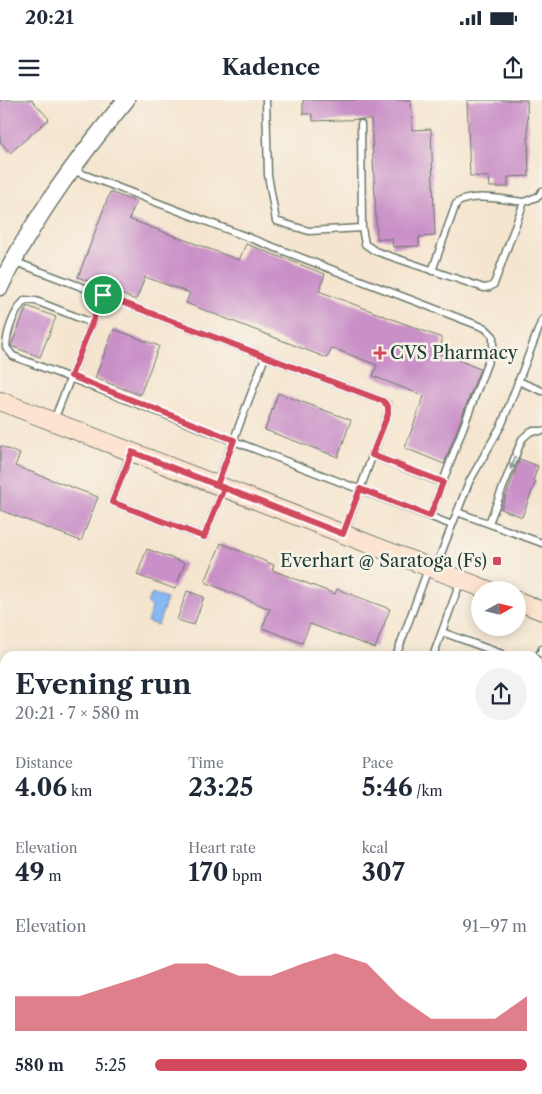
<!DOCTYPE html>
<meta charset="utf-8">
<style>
:root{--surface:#fff;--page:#f2f2f3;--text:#1f2937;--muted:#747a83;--accent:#d1495b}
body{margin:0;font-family:"Libre Caslon Text",serif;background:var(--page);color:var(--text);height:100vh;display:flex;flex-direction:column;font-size:19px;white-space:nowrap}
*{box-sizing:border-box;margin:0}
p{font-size:16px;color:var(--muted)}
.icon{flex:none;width:28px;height:28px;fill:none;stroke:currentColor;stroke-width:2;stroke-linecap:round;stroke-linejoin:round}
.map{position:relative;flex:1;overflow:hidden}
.details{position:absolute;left:0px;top:551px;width:542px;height:444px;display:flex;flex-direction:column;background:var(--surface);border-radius:15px 15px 0 0;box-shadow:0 2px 12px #0003}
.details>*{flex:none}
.needle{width:32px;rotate:82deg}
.fabs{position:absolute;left:471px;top:481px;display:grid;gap:10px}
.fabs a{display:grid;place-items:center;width:55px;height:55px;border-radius:50%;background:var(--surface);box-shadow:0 2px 12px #0003;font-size:25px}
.pin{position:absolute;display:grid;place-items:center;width:42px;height:42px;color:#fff;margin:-21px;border:2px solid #fff;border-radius:50%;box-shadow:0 1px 5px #0007}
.round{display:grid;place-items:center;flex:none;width:52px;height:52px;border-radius:26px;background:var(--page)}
.head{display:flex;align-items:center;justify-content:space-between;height:85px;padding:0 15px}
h1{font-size:28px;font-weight:800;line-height:38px}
.stats{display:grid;grid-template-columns:repeat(3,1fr);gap:8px;height:85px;padding:5px 15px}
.stats div{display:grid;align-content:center}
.stats b{font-size:25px;font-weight:800}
.stats small{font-size:14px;font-weight:400}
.stats p{font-size:14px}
.chart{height:140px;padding:10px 15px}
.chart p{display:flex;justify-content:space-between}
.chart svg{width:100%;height:90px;margin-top:5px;fill:var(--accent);opacity:.7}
ul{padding:0 15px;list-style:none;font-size:16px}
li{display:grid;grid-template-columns:80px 60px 1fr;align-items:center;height:38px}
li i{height:12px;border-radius:6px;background:var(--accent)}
.status{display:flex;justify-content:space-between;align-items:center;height:35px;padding:0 25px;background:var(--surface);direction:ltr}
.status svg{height:14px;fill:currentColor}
header{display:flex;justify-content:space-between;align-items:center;height:65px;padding:0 15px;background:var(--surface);font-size:22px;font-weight:800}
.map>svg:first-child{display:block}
.water{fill:#87b8f3;stroke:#537a94}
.building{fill:#c98fc7}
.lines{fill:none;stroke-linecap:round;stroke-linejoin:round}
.service-casing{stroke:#6a786a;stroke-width:9}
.tertiary-casing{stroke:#6a786a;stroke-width:19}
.secondary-casing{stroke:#6a786a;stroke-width:20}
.path{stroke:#6a786a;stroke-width:2.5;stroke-dasharray:1 4;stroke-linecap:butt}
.service{stroke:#fff;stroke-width:6}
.tertiary{stroke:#fff;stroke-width:16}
.secondary{stroke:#fde4d1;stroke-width:18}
.oneway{fill:#8f9e9a}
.route-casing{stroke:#fff;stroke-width:10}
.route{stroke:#d1495b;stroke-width:6}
.poi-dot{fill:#d1495b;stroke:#f7f3e8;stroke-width:2}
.labels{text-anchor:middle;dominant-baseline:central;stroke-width:5;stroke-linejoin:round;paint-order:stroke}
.poi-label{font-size:18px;fill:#1f3d34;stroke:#f7f3e8;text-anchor:start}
</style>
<div class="status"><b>20:21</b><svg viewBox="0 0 49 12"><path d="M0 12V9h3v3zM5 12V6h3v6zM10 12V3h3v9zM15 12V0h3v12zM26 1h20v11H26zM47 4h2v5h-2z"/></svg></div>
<header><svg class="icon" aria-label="menu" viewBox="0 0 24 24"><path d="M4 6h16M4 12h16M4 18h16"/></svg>Kadence<svg class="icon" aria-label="share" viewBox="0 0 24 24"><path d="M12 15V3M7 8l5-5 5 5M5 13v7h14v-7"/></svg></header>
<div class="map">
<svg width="542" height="994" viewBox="0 0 542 994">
<rect width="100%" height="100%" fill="#f7f3e8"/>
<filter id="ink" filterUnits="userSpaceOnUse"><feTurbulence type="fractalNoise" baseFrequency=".02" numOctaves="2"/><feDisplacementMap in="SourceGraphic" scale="10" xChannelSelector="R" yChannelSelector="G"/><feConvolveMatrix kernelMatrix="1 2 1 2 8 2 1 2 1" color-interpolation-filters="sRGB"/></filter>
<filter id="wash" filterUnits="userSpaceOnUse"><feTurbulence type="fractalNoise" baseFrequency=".0096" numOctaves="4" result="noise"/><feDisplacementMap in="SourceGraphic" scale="20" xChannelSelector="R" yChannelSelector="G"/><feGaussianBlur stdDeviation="1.12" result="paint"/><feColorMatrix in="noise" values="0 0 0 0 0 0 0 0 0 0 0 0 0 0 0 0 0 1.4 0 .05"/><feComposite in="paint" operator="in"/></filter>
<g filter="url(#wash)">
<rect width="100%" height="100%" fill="#f5e5cf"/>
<!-- water -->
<path class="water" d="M152,494L167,499L158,525L147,522L152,508L147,502Z"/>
<g id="blocks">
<!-- building -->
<path class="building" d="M0,0H32L49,19L10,53L0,41Z
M303,0H411L412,30L431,29L435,136L419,137V146L393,147L392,139H377L371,19L313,21L312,14H303Z
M467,0H527L529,76L508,77V87H490L489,77L470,76Z
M110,92L136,102L129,119L239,160L246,144L325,174L319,191L442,238L441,253L480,269L444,364L405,348L424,296L373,276L377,265L332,248L327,258L186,203L190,193L145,177L136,200L78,177Z
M27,206L56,217L40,257L11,246Z
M114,229L159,246L140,295L95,278Z
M278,293L351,320L338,357L265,330Z
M0,346L20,354L15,366L98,397L81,441L0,410Z
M520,359L538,366L533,381H536L522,417L501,409Z
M221,443L274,465L272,470L335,494L337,489L390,509L375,548L310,524L302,543L262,528L270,509L205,482Z
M147,449L185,463L175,489L137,475Z
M187,491L204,497L194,525L177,520Z"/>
</g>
</g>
<g filter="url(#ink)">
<use href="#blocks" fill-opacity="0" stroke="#6a786a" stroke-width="1"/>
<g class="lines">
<!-- service casing -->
<g class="service-casing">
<path id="service" d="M266,0L268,75L276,121L309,131L362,128
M361,24L362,128L365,144L375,151L484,188L490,187L494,184L524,102L539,96L542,91
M72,70L485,228L493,236V248L430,416
M13,161L383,301L388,305V313L344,433
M432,171L456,104C469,92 506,100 524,102
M92,223L36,201L25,200C14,212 7,230 6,247L13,256L452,425
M518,281L542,291
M54,320L103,195
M131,353L112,402L204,437L223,390
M372,355L443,383
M217,384L265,257
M457,412L542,443
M489,423L522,339L531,331H542
M435,469L469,382L502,324L542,220
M442,532L502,554
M542,549L540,553L542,554
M396,556L428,469
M433,556L461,480
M538,661L542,663
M0,779L5,781
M538,787L542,788
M538,826L542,828
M0,832L5,834
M538,895L542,897
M538,953V952
M538,974L542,975
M276,990L286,994
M508,990L518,994
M434,994V992L440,994"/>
</g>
<!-- tertiary casing -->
<g class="tertiary-casing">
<path id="tertiary" d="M0,187C33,118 78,58 126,0"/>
</g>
<!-- secondary casing -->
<g class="secondary-casing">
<path id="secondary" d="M0,301L488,490
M518,501L542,511"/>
</g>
<!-- path -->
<path class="path" d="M141,990L151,994
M19,994L20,990
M171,994L174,990"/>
<!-- service -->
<use href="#service" class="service"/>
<!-- tertiary -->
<use href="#tertiary" class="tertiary"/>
<!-- secondary -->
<use href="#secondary" class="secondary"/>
</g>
<!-- one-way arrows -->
<defs><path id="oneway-solid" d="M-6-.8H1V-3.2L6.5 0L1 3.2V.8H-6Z" transform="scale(1.25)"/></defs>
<use class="oneway" href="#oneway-solid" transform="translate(513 363) rotate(111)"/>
</g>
<g class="lines" filter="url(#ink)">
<!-- route casing -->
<g class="route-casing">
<path id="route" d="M103,195L71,276L234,340L217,385L224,388L204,437L112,402L132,352L343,434L360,389L430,416L443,382L372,355L388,314V306L383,301L103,195"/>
</g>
<!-- route -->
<use href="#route" class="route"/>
</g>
<!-- markers -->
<g class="poi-dot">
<path d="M377.5 245.5h5v5h5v5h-5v5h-5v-5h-5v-5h5z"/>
<rect x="492" y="456" width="10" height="10" rx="2.5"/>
</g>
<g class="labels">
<!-- poi labels -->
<g class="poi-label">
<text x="390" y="253">CVS Pharmacy</text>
<text x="487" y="461" text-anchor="end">Everhart @ Saratoga (Fs)</text>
</g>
</g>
</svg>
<div class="fabs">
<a><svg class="needle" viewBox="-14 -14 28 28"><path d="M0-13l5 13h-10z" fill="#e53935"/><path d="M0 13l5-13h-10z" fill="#747a83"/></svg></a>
</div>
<div class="pin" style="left:103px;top:195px;background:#1e9e55"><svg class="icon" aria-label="arrive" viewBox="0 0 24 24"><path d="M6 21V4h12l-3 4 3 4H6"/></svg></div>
<section class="details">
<div class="head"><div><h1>Evening run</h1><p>20:21 · 7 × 580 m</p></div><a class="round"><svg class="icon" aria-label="share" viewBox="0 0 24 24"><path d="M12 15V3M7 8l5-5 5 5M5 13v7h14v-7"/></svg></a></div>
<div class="stats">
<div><p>Distance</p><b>4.06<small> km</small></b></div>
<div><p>Time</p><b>23:25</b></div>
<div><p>Pace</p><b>5:46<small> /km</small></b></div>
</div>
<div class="stats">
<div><p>Elevation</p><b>49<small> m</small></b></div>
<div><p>Heart rate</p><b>170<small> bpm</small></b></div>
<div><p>kcal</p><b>307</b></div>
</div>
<div class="chart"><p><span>Elevation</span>91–97 m</p>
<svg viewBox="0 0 160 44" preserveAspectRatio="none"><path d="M0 44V27L10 27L20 27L30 22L40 17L50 11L60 11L70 17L80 17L90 11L100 6L110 11L120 27L130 38L140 38L150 38L160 27V44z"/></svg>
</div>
<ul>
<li><b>580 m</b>5:25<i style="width:100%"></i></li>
</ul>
</section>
</div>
